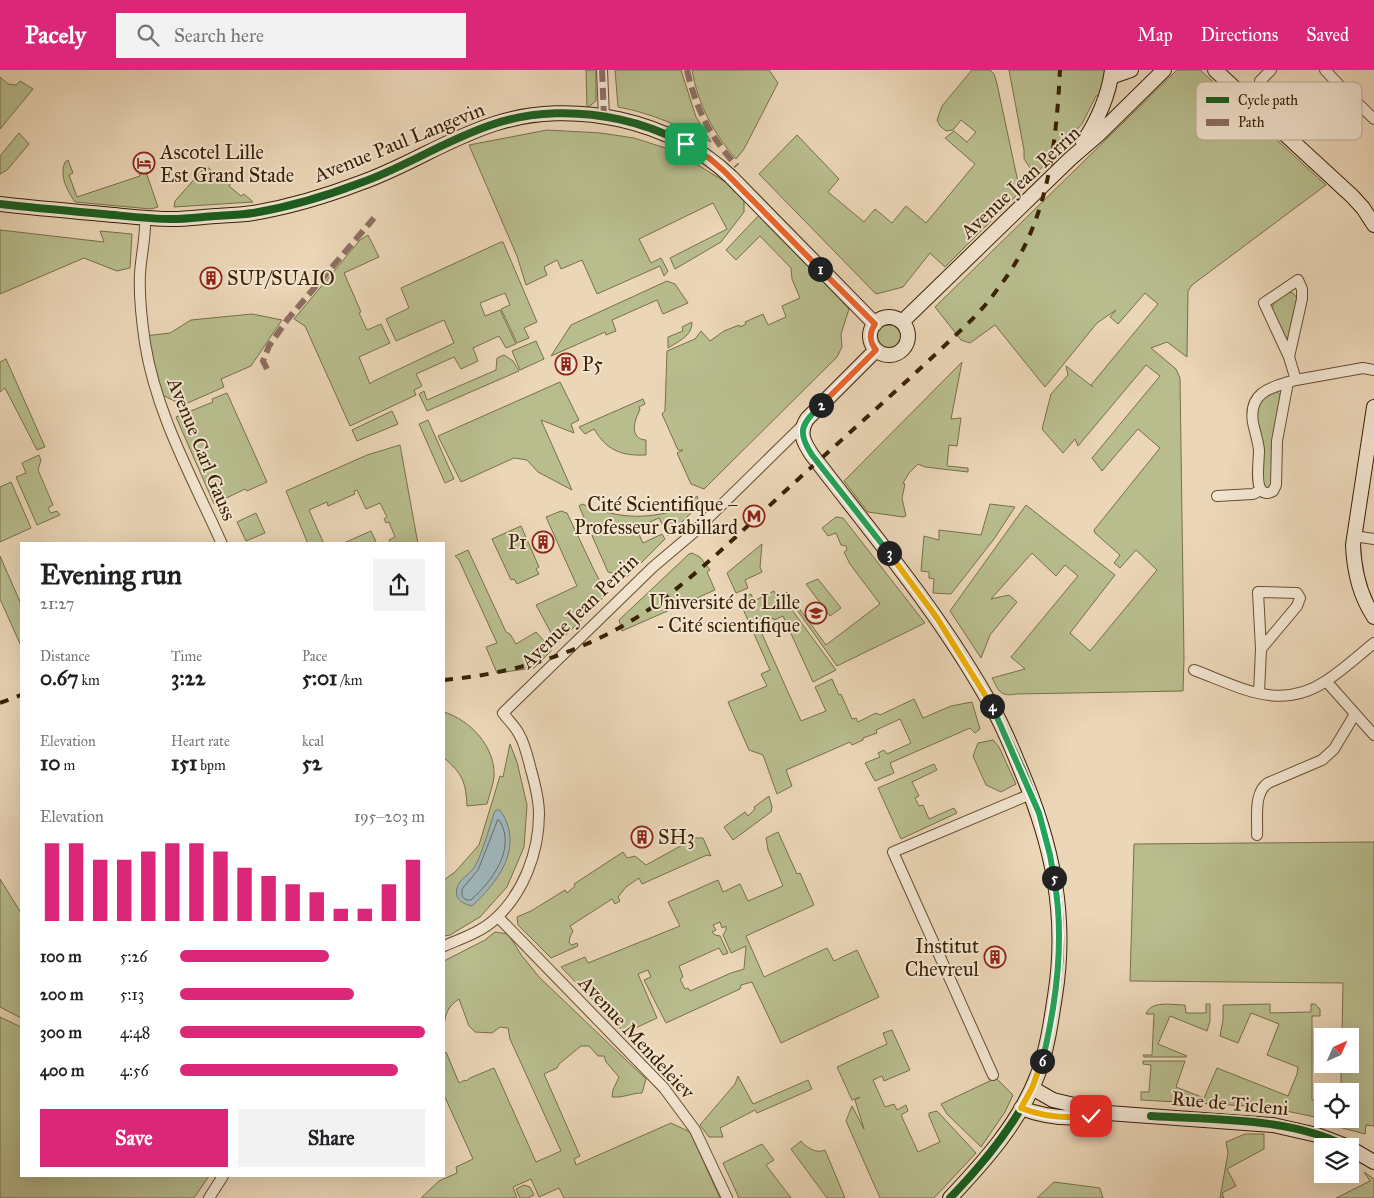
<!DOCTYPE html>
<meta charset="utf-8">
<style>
:root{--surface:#fff;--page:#f2f2f2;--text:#202124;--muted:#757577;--accent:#db2777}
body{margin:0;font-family:"IM FELL Great Primer",serif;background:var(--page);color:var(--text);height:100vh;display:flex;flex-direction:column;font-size:19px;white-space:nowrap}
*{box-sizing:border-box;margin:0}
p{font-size:16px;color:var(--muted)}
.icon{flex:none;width:28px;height:28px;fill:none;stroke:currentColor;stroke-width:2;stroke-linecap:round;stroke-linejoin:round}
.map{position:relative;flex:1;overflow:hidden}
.drawer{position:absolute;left:20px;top:472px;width:425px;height:635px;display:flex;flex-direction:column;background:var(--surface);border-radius:0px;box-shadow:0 5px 20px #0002}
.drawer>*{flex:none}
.needle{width:32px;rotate:45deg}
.buttons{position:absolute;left:1314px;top:958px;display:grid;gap:10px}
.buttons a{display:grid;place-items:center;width:45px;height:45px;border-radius:0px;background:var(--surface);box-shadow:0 5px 20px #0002;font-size:25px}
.pin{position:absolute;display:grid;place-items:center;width:42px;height:42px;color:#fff;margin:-21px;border-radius:10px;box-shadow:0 2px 8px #0006}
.km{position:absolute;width:25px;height:25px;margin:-12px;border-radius:50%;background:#222;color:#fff;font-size:14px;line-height:25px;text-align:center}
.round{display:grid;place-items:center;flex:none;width:52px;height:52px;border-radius:0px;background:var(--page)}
.overview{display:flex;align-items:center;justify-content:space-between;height:85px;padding:0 20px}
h1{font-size:28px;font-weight:700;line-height:38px}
.stats{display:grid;grid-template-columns:repeat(3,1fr);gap:8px;height:85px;padding:5px 20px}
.stats div{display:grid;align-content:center}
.stats b{font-size:21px;font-weight:700}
.stats small{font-size:14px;font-weight:400}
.stats p{font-size:14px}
.chart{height:140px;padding:10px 20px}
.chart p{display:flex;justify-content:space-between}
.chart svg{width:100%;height:90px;margin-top:5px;stroke:var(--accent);stroke-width:6}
.action{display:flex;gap:10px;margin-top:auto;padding:10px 20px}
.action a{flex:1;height:58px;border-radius:0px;background:var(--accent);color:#fff;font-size:20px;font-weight:700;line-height:58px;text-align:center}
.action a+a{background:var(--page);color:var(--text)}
ul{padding:0 20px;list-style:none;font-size:16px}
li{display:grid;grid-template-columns:80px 60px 1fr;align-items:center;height:38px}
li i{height:12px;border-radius:6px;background:var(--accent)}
header{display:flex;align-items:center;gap:30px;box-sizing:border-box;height:70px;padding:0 25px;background:var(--accent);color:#fff}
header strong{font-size:24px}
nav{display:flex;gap:28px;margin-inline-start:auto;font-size:18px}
.search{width:350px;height:45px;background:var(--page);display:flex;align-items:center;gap:12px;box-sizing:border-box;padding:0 18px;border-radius:0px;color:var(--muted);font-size:19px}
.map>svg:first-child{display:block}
.green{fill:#b8bd8e;stroke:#786f49;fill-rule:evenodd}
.water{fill:#9fb6bb;stroke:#767a72}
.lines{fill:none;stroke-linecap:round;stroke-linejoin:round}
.shore{stroke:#6c6c60;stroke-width:1}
.street-casing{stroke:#664e31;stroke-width:12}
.secondary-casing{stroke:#392104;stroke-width:16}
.street{stroke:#f2e4d0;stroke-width:10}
.secondary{stroke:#f2e4d0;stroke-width:14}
.rail{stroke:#392104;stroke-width:4;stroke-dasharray:9 9;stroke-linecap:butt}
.quiet{stroke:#8d6e63;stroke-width:6;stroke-dasharray:12 6;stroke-linecap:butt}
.cycleway-casing{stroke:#f2e4d0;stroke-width:11}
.cycleway{stroke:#1b5e20;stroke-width:8}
.split-1-casing{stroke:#fff;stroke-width:10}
.split-2-casing{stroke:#fff;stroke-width:10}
.split-3-casing{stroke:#fff;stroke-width:10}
.split-4-casing{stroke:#fff;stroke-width:10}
.split-5-casing{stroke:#fff;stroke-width:10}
.split-6-casing{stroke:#fff;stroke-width:10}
.split-7-casing{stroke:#fff;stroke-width:10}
.split-1{stroke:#f0652b;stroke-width:6}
.split-2{stroke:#f0652b;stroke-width:6}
.split-3{stroke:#22a559;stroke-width:6}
.split-4{stroke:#f5b400;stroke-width:6}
.split-5{stroke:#22a559;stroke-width:6}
.split-6{stroke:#22a559;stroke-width:6}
.split-7{stroke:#f5b400;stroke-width:6}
.labels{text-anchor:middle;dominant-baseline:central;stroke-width:4;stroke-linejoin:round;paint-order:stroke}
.street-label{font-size:20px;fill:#392104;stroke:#f2e4d0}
.poi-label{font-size:20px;fill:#392104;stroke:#f2e4d0;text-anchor:start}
.key{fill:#f2e4d0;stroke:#baaa93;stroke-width:1}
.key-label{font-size:14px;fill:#392104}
</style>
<header>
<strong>Pacely</strong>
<div class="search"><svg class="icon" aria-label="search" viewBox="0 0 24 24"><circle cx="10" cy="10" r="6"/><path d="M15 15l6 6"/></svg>Search here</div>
<nav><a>Map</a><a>Directions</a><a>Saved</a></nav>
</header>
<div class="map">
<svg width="1374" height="1128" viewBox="0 0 1374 1128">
<rect width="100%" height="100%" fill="#ebd6b7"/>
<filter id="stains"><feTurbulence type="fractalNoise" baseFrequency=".004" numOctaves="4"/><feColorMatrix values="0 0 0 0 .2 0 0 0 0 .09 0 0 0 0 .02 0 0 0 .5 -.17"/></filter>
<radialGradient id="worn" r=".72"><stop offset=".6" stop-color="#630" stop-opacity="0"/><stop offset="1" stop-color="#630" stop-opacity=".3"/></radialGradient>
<!-- green -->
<path class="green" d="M586,0H596V31L587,38Z
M615,0H681L696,47L711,72C681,57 652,43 618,37Z
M692,0H769L778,13L744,79L736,89C713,63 698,34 692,0Z
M972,0H990L994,4L997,14L1018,112L1023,119L945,197L930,183L903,217L876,224L759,104L797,65L839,109L828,122L864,152L875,139L892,153L906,136L926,153L975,94L945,68L954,61L967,72L976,62L961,50L953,60L946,61L940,56L937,50L942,36Z
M1009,0H1107L1101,25L1096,26L1082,54L1035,105L1024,89V80Z
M1177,0H1200L1326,115L1192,215L1188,221L1187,287L1167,272L1151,278L1176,299L1180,308L1184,588L1183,621L1016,624C1000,627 999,621 992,608L1025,599L1011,587L1078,506L1065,495L1056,506L1032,483L991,529L1009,525L1017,532L990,565L981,588L950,541L1026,435L1115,505L1070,563L1090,581L1157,500L1136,480L1120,498L1114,493L1120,485L1095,463L1094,460L1160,378L1138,359L1102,401L1092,388L1160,306L1146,295L1078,376L1075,369L1063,383L1042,359L1051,324L1068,305L1066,296L1093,317L1091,315L1158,234L1145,223L1118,254L1110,247L1116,240L1097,253L1045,317L995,255L970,273L961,270L935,237Z
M0,7L8,14L16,15L20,11L33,19L0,59Z
M547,60L601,63L634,68L675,81L724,111L744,131V142L721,172L675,199L670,188L727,159L713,133L639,169L651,193L661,188L668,201L664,206L660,196L597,224L582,190L561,199L557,190L544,197L547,205L526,215L517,186L469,75Z
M19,63L29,74L7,100L0,104V86Z
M68,90L73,103L69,105L77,127L140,106L139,104L146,102L158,137L151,139L75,132C67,120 59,106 65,92Z
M206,96L218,106L220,104L231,113L229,116L241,126L244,124L253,132L174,137L175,131Z
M760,144L849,239L841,264L842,277L837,287L704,419L691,414L677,383L683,380H678L662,344L665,341L667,281L695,269L701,261L710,271L724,261L739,255L740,257L746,254L745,252L763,244L768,255L786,247L782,236L800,228L792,209L791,198L760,166L736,190L726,180Z
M0,160L104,172L100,161L132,164L130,198L117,201L84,188L0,224Z
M368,165L379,187L344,203L361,242L359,243L367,260L381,254L390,273L359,287L370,314L372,312L454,273L444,250L396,271L386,249L409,238L401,218L501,172H503L537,252L524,258L529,268L517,273L501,239L510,235L505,223L480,233L485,246L500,240L516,274L506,278L499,266L473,278L478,291L461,299L454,287L416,304L422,316L414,320L416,325L350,356L305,256L294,249L360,170Z
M667,211L675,214L688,233L663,244L657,230L612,250L616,261L606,265L605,262L551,286L571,255Z
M1288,222L1293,223L1297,228L1290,271L1286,273L1272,239L1275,229Z
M252,244L282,250L251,296L221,309L224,317L183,335L158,323L145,266L170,263L191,250Z
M692,252C692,266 679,271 668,278V267L683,261L682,257Z
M877 267a12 12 0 1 1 24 0a12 12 0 1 1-24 0Z
M536,271L544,289L520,300L512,281Z
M504,285L513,291L519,301L427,341L419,324L424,321L427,330L496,300L497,288Z
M6,289L45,377L37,380L5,318L0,322V292Z
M962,292L951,349L961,348L957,376L949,375L947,396L968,398V402L925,397L918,394L909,403L903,413L905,414L902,428L906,446L903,447L868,442L844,411Z
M560,312L579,350L571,354L574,363L541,350L572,420L538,402L527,390L514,388L461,412L438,366Z
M1276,321L1282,326L1272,416L1267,418L1264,417L1255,340L1262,328Z
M227,323L267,412L247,421L245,419L214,434L176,347L213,332L212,329Z
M643,329L645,334L639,337L640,340C634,350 629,369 646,370V385C622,386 607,381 594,359L585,364L579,357Z
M392,341L398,354L357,371L352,360Z
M428,350L454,409L445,413L419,354Z
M400,375L418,474H390L389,470L395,467L389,452L386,453L384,449L387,447L380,433L366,439L357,420L354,421L355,424L328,436L327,432L309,440L324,474H308L286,421L367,385Z
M39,385L41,390L38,400L53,435L48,438L51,443L57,441L60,445L37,455L16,407L26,403L22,393Z
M11,412L31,458L0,472V417Z
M697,426L700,434L668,466L659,448L636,458L643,473L662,464L665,469L627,507L608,502L579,436L582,434C622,450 649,450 690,436L689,432Z
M990,434L1015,437L994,469L951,524L933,523L934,509L929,508V502L921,501L924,466L939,470V460L981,465Z
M561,441L567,443L594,500L607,524L557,574L536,535L577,516L546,447Z
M256,443L265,463L246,471L237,452Z
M836,447L843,448L925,553L837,596L785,523L787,522L826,575L880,534L850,494L844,482L847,480L846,476L841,475L836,463L828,466L822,458Z
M521,456L539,497L536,499L539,504L517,514L514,509L511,510L492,469Z
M371,461L377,474H344V473Z
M762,474L760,497L762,502L745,510L748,518L736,523L727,503Z
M468,480L506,562L510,564L516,574L536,562L552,580L534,598L497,603L486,577L497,573L459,490L455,486Z
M692,483L700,487L710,500L707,502L715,520L622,561L619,550L689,484Z
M0,486L21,534V576L0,529Z
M818,509L841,538L830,546L806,514Z
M774,521L777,527L781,525L836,600L813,612L783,546L774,550L773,548L758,555L801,651L826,641L815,617L832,609L839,625L841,624L852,649L856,648L858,652L876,643L880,645L914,629L923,648L951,636L972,632L980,659L975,663L970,658L890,693L894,703L875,711L865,693L880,687L878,683L884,680L887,684L911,673L900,649L876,660L877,663L863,668V670L852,675L850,672L786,700L792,716L777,724L763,685L749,680L728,632L767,616L761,604L770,600L739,530L751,524L754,531Z
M444,642C470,650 496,677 494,707C493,716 489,726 487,734L467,736C466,712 462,703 444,688Z
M993,670L999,677L1016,714L1001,722L986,715L973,686L978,673Z
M510,674L517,692L527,735L524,777L507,817L480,847L450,865L444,866V810L455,802L479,775L500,706L503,707Z
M934,694L937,700L912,712L919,726L915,728L919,736L923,735L929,749L954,738L957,743L901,769L878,718Z
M769,726L772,737L771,742L733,770L724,757L745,742L748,746L755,739L754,737Z
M778,762L797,804L800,803L814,835L746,866L764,907L827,878L834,891L857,880L879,927L781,973L752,912L741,915L740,919L666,953L644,910L651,907L648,900L638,904L657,948L631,960L623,961L561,897L585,887L588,893L680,856L668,832L718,810L723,822L740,814L748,831L783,816L768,780L766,768ZM720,852L722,858L726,856V860L723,865L731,883L746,876L744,899L731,903L690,921L688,918L685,919L680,909L683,907L679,896L719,878L723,885L728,883L720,866L715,865L712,862L716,860L713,855Z
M695,768H703L711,786L707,785L642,814L639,808L626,817L618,827L620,831L615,834L612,829L570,856L573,861L570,867L569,873L572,875L577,873L578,876L551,888L518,855L517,847L531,841L565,820L567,823L575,816L574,814L623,782L627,788L635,786L646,795Z
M1374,772V1056L1366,1055L1365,1064L1331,1055L1332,1049H1350V1021H1341V994H1350V966H1342L1343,913L1130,911L1134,774Z
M0,809L21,843V948L0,937Z
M495,862L508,864L522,886L540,908L646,1009L642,1023C632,1023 623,1028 612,1027L613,1020L619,1007L606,992L604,986H598L589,976H581L559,994L557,998L544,1004L580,1086L574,1089L576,1095L671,1053L690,1062L720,1128H564L559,1118L539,1127L531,1109L513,1117L517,1128H421L439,1111L457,1103L456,1097L473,1089L444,1025V983L446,982L459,1013L465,1010L466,1011L470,1008L494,998L536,1092L561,1081L510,969L508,958L500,957L492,963L475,962L469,956L459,929C448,936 445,944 444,957V891L485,870Z
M1206,934H1210V951L1207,961L1170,946L1158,974L1187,986L1186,987H1144L1143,985H1152L1154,944H1146C1151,930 1172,935 1185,935L1186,943H1206Z
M1270,934V943L1311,942V934H1315L1320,939V946H1312V1030H1320L1315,1047L1267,1037L1141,1030V1022H1149L1151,995L1143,994V991H1185L1176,1017L1204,1028L1217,998L1288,1026L1297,1004L1298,997L1267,985L1279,954L1251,943L1238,973L1220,966L1223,950V935Z
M0,947L21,957V1106H209L194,1128H0Z
M892,960L910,1000L884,1011L882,1006L873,1010L885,1037L894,1034L897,1040L906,1035L908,1041L901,1045L918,1082L940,1072L929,1046V1043L937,1041L976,1083L934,1128H880L846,1051L852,1036L864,1059L855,1030L860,1027L852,1030L837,997L887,974L883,963Z
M738,1006L753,1034L808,1010L812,1019L757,1043L755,1040L720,1058L723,1067H709L700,1055L735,1014Z
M996,1008L1013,1025L1005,1042L981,1077L947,1044L941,1034Z
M1245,1064H1264V1079L1227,1099L1236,1116L1222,1123L1224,1128H1220L1228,1083L1226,1072Z
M801,1071C807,1078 816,1084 825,1080L845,1128H827L791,1079Z
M762,1074L774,1090L766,1095L791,1128H739L723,1093Z
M1364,1102L1374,1109V1128H1336L1370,1111Z
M1054,1112L1100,1118L1103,1128H1037Z
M524,1115L530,1117L534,1125L528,1128H520L516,1119Z"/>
<!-- water -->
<path class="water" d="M496,740H500C525,776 499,811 472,836C463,834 454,829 457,818C459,809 469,805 474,798C481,787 490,756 494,743Z"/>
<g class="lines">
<!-- shore -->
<path class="shore" d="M498,750L500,751C516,780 492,811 471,830H466L462,826V819L478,800Z"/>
<!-- street casing -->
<g class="street-casing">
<path id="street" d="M602,0L604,47
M1260,11L1271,0
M1340,16L1374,49
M1289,68L1340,16L1325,0
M145,148C146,167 141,185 140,204C139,224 142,253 145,273C156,344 193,409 222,474
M1289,287L1264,233L1298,210L1302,219V229L1289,287L1296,310
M1288,312L1277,371L1276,415L1273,421C1268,424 1263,424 1260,418C1256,410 1259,390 1259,380C1258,371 1255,362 1253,353C1248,322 1271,317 1296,310L1363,298L1374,300
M1217,426L1253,424L1261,420
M1354,466L1374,469
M1194,600C1240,617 1280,642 1326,611C1343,600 1358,586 1374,573
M1326,611L1374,665
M1259,623L1261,579L1258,522L1297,523L1300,528L1297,536L1261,579
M1257,765C1258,749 1253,723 1268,713L1322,690L1334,679L1355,644
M498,847L664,1018L695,1060L727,1128
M444,876C460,869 481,862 494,850C523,824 539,783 539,744C539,729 535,714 531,700C528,688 525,674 519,664C515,656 508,650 503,643L653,497L692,464L804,354
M993,1005L893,782L1031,724
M209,1128L223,1106"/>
</g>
<!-- secondary casing -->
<g class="secondary-casing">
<path id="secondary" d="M1215,0L1352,126L1363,138L1374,155
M1111,7L1131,0
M1083,72C1097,52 1109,25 1112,0
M0,134C34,138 69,141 103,144C126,146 149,149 172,149C186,149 201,147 215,146C227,145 241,145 253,143C289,137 326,126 360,113C406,97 447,69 494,54C572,28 672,50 731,107L875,254
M870 266a19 19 0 1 1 38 0a19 19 0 1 1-38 0Z
M902,252L1070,89L1099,64L1164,0
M876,280L807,349C798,363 804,373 812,385C875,467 942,546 992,637C1003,656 1012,678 1020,698C1052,773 1068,845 1055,926C1051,952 1047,980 1038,1004C1020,1052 984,1092 950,1128
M1374,337L1353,475C1354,500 1360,526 1374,547
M1032,1018L1053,1030L1108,1043L1273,1055L1317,1065L1346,1076
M1021,1038C1047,1048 1073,1050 1100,1045
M1350,1078L1374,1092"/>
</g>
<!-- street -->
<use href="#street" class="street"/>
<!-- secondary -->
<use href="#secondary" class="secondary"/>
<!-- rail -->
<path class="rail" d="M444,610C520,603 595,579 658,533C706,497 749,454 794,413C850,362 907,312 961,260C975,247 988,233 999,217C1048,154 1056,77 1060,0
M0,633L21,625"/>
<!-- quiet -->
<path class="quiet" d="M602,0L604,47
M687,0C696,39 710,67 737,96
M267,299L263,291L269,276L287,250L374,148"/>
<!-- cycleway casing -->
<g class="cycleway-casing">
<path id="cycleway" d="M0,134C34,138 69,141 103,144C126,146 149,149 172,149C186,149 201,147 215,146C227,145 241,145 253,143C289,137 326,126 360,113C406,97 447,69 494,54C572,28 672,50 731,107L875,254
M804,354L802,365L807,377C847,436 898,488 937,548C1002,647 1064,758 1060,880C1060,899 1056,918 1053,936C1049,964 1044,993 1032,1019C1011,1060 982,1095 950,1128
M1151,1046C1214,1050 1288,1047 1346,1076"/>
</g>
<!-- cycleway -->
<use href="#cycleway" class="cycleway"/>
</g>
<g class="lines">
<!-- split-1 casing -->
<g class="split-1-casing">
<path id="split-1" d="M686,74L709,88L724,101L820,199"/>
</g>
<!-- split-2 casing -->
<g class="split-2-casing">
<path id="split-2" d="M820,199L875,254C869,263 869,271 876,280L821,335"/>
</g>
<!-- split-3 casing -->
<g class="split-3-casing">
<path id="split-3" d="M821,335C802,354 796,361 812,385L889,483"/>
</g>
<!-- split-4 casing -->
<g class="split-4-casing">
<path id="split-4" d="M889,483L937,548L992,636"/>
</g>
<!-- split-5 casing -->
<g class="split-5-casing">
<path id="split-5" d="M992,636L1039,743L1050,785L1054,808"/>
</g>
<!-- split-6 casing -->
<g class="split-6-casing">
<path id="split-6" d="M1042,991C1047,974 1050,956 1053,938C1060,894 1062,852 1054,808"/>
</g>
<!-- split-7 casing -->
<g class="split-7-casing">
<path id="split-7" d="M1042,991L1032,1018L1021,1038C1044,1047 1066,1049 1091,1046"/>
</g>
<!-- split-1 -->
<use href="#split-1" class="split-1"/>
<!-- split-2 -->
<use href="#split-2" class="split-2"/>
<!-- split-3 -->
<use href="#split-3" class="split-3"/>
<!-- split-4 -->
<use href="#split-4" class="split-4"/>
<!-- split-5 -->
<use href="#split-5" class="split-5"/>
<!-- split-6 -->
<use href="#split-6" class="split-6"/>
<!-- split-7 -->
<use href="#split-7" class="split-7"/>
</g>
<!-- icons -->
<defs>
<g id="hotel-ring" transform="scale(1.125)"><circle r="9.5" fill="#f2e4d0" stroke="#8f2418" stroke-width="1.5"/><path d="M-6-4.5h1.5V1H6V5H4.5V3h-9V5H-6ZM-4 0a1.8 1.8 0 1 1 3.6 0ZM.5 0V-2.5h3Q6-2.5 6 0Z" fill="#8f2418"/></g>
<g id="building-ring" transform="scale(1.125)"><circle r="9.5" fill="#f2e4d0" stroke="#8f2418" stroke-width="1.5"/><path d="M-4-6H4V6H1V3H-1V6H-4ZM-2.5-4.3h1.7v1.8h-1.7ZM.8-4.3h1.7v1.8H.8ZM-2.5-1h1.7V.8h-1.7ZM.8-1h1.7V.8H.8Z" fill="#8f2418"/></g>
<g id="metro-ring" transform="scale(1.125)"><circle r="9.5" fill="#f2e4d0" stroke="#8f2418" stroke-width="1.5"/><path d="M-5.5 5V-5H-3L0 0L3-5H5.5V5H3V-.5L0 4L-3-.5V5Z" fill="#8f2418"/></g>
<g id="university-ring" transform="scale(1.125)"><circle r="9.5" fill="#f2e4d0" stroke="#8f2418" stroke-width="1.5"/><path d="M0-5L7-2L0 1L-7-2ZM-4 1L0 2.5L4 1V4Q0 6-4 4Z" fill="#8f2418"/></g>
</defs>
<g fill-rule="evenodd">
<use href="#hotel-ring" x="144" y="93"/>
<use href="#building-ring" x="211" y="208"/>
<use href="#building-ring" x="566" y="294"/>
<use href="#metro-ring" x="754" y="446"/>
<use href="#building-ring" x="543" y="472"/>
<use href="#university-ring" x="816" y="543"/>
<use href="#building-ring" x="642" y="767"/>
<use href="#building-ring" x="995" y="887"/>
</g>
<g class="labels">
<!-- street labels -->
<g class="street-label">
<text transform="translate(399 72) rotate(-22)">Avenue Paul Langevin</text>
<text transform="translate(1020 112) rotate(-43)">Avenue Jean Perrin</text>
<text transform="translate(202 379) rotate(68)">Avenue Carl Gauss</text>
<text transform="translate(579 541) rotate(-44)">Avenue Jean Perrin</text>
<text transform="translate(637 967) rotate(47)">Avenue Mendeleiev</text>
<text transform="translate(1230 1033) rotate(5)">Rue de Ticleni</text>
</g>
<!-- poi labels -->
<g class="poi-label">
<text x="160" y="82">Ascotel Lille<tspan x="160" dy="23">Est Grand Stade</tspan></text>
<text x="227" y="208">SUP/SUAIO</text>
<text x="582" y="294">P5</text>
<text x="738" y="434" text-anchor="end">Cité Scientifique –<tspan x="738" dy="23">Professeur Gabillard</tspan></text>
<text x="527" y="472" text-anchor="end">P1</text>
<text x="800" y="532" text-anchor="end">Université de Lille<tspan x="800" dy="23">‐ Cité scientifique</tspan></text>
<text x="658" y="767">SH3</text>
<text x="979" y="876" text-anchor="end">Institut<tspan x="979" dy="23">Chevreul</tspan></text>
</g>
</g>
<!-- legend -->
<rect x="1196" y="12" width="166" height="58" rx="8" class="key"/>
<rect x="1206" y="27" width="23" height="6" fill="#1b5e20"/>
<rect x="1206" y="49" width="23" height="7" fill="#8d6e63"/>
<g class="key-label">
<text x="1238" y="35">Cycle path</text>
<text x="1238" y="57">Path</text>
</g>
<rect width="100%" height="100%" filter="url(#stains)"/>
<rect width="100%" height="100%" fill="url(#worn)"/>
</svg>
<div class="buttons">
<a><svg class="needle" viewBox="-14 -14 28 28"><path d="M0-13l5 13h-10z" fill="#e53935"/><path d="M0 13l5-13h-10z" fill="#757577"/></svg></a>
<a><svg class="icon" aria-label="locate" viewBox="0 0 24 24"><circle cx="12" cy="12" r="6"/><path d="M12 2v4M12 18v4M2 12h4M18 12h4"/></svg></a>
<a><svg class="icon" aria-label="layers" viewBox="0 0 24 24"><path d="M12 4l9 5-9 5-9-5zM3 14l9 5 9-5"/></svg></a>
</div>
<div class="pin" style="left:686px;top:74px;background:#1e9e55"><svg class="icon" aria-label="arrive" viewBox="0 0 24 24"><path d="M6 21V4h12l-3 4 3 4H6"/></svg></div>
<div class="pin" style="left:1091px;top:1046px;background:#d93025"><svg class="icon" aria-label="check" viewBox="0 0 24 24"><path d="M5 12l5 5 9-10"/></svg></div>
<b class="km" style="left:820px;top:199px">1</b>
<b class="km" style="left:821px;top:335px">2</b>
<b class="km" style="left:889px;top:483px">3</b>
<b class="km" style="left:992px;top:636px">4</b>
<b class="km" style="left:1054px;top:808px">5</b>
<b class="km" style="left:1042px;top:991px">6</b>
<section class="drawer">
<div class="overview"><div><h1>Evening run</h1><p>21:27</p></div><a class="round"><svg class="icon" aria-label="share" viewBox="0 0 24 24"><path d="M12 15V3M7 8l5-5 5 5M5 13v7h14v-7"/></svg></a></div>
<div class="stats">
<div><p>Distance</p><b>0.67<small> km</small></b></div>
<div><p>Time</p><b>3:22</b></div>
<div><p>Pace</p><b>5:01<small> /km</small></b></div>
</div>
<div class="stats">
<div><p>Elevation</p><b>10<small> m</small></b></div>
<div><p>Heart rate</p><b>151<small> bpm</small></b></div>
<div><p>kcal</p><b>52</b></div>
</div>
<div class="chart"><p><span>Elevation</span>195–203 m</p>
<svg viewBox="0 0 160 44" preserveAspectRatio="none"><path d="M5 44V6M15 44V6M25 44V14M35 44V14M45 44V10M55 44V6M65 44V6M75 44V10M85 44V18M95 44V22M105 44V26M115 44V30M125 44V38M135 44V38M145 44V26M155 44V14"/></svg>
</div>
<ul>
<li><b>100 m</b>5:26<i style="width:61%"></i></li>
<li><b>200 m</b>5:13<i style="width:71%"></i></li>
<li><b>300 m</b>4:48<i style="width:100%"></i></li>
<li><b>400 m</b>4:56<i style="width:89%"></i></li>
</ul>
<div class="action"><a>Save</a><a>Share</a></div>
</section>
</div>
